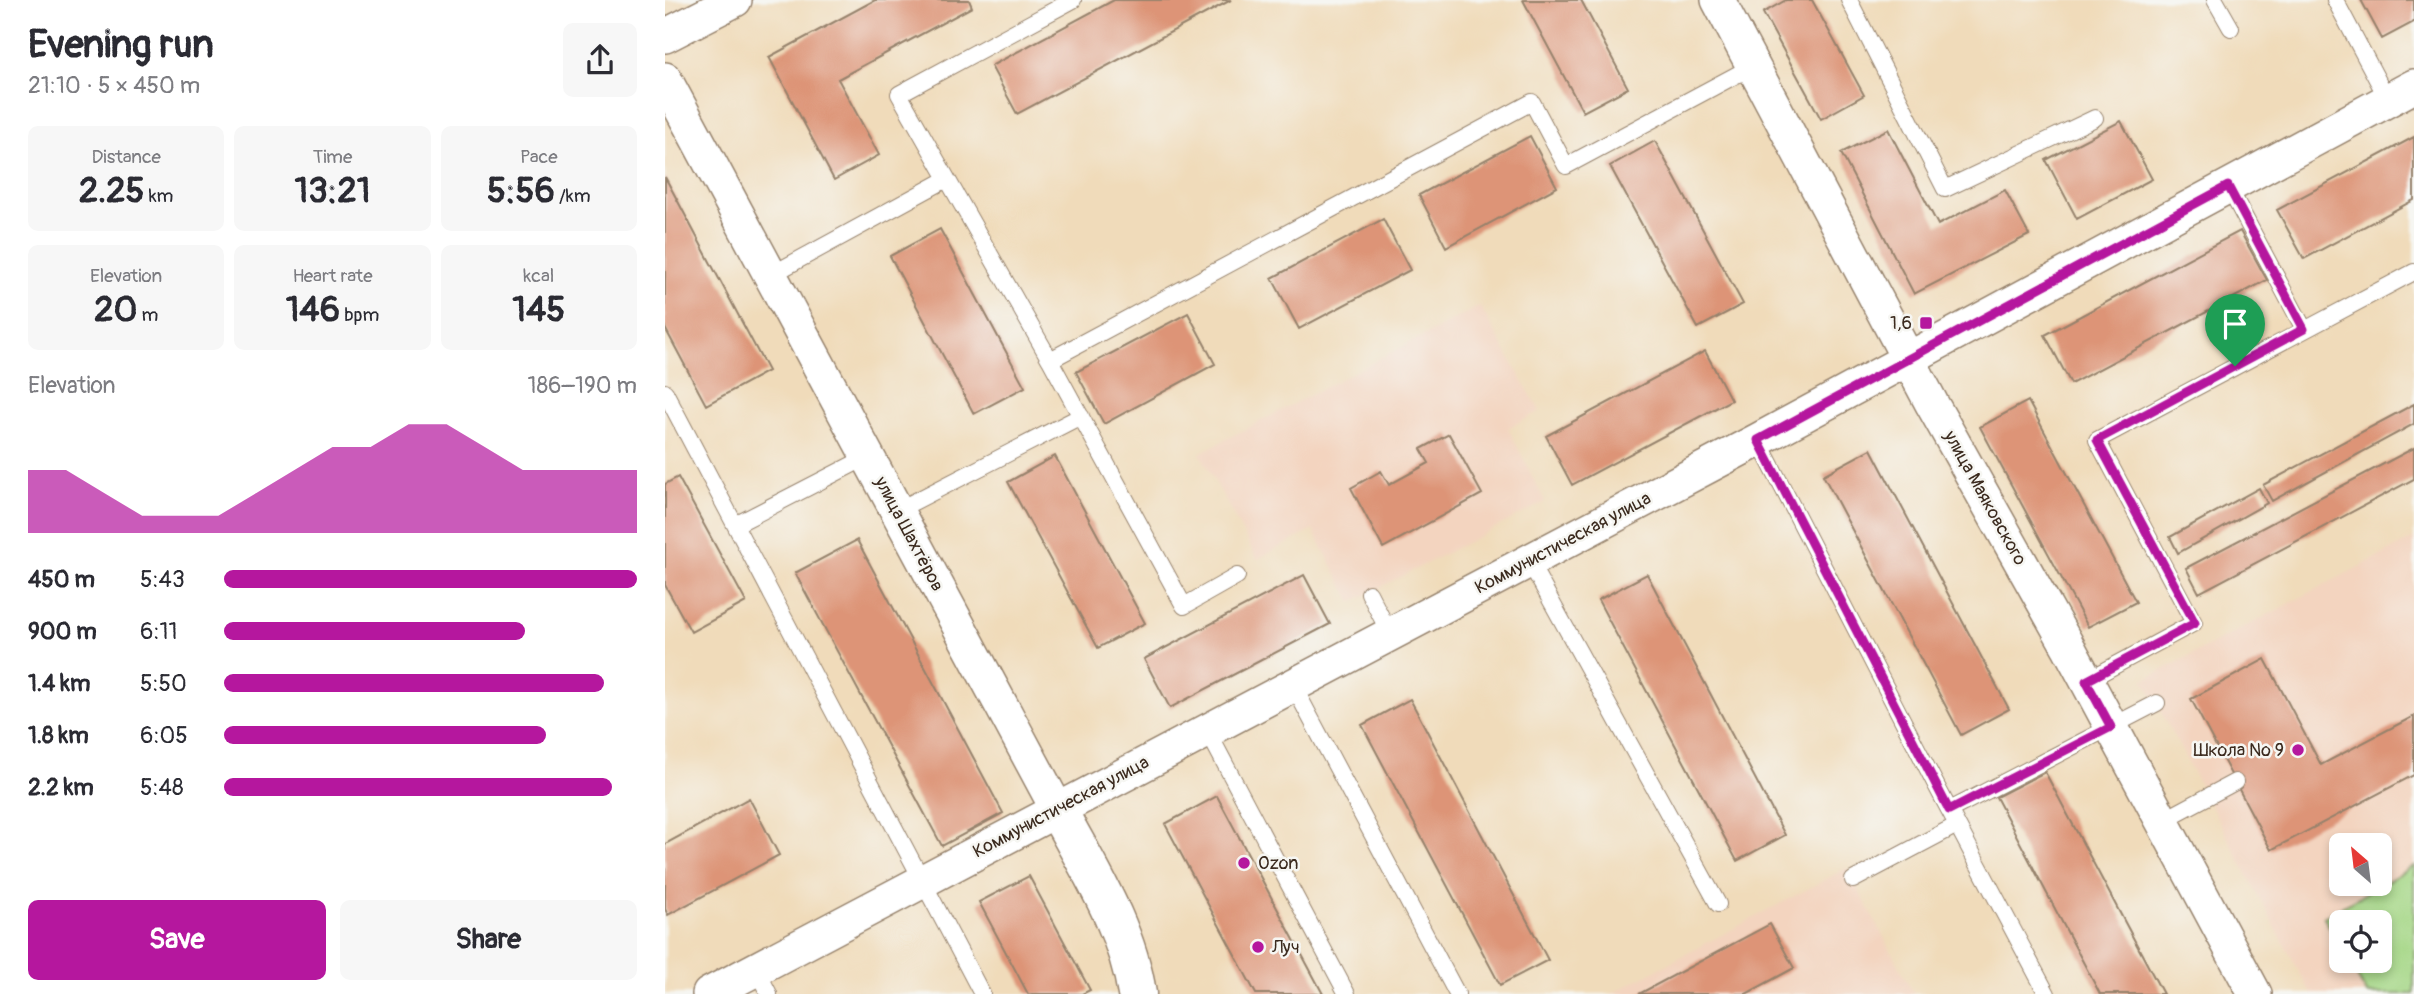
<!DOCTYPE html>
<meta charset="utf-8">
<style>
:root{--surface:#fff;--page:#f7f7f7;--text:#2b2b33;--muted:#7c7c81;--accent:#b5179e}
body{margin:0;font-family:Pangolin,sans-serif;background:var(--page);color:var(--text);height:100vh;display:flex;flex-direction:column;font-size:26px;white-space:nowrap}
*{box-sizing:border-box;margin:0}
p{font-size:23px;color:var(--muted)}
.icon{flex:none;width:38px;height:38px;fill:none;stroke:currentColor;stroke-width:2;stroke-linecap:round;stroke-linejoin:round}
.map{position:relative;flex:1;overflow:hidden}
.side{display:flex;flex-direction:column;background:var(--surface);width:665px}
.side>*{flex:none}
.needle{width:46px;rotate:332deg}
.buttons{position:absolute;left:1664px;top:833px;display:grid;gap:14px}
.buttons a{display:grid;place-items:center;width:63px;height:63px;border-radius:10px;background:var(--surface);box-shadow:0 4px 10px #0003;font-size:35px}
.pin{position:absolute;display:grid;place-items:center;width:60px;height:60px;color:#fff;margin:-72px -30px;border-radius:50% 50% 50% 0;rotate:-45deg;box-shadow:0 0 7px #0007}
.pin .icon{rotate:45deg}
.round{display:grid;place-items:center;flex:none;width:74px;height:74px;border-radius:10px;background:var(--page)}
.headline{display:flex;align-items:center;justify-content:space-between;height:119px;padding:0 28px}
h1{font-size:38px;font-weight:700;line-height:52px}
.figures{display:grid;grid-template-columns:repeat(3,1fr);gap:10px;height:119px;padding:7px 28px}
.figures div{display:grid;align-content:center;border-radius:10px;background:var(--page);text-align:center}
.figures b{font-size:35px;font-weight:700}
.figures small{font-size:19px;font-weight:400}
.figures p{font-size:19px}
.chart{height:196px;padding:14px 28px}
.chart p{display:flex;justify-content:space-between}
.chart svg{width:100%;height:126px;margin-top:7px;fill:var(--accent);opacity:.7}
.primary-button{display:flex;gap:14px;margin-top:auto;padding:14px 28px}
.primary-button a{flex:1;height:80px;border-radius:10px;background:var(--accent);color:#fff;font-size:28px;font-weight:700;line-height:80px;text-align:center}
.primary-button a+a{background:var(--page);color:var(--text)}
ul{padding:0 28px;list-style:none;font-size:23px}
li{display:grid;grid-template-columns:112px 84px 1fr;align-items:center;height:52px}
li i{height:18px;border-radius:9px;background:var(--accent)}
main{display:flex;flex:1;min-height:0}
.map>svg:first-child{display:block}
.built{fill:#f3d4bf;fill-rule:evenodd}
.green{fill:#a5d786;stroke:#708052;stroke-width:2}
.building{fill:#dd9477}
.lines{fill:none;stroke-linecap:round;stroke-linejoin:round}
.service-casing{stroke:#96826c;stroke-width:18}
.minor-casing{stroke:#96826c;stroke-width:36}
.tertiary-casing{stroke:#96826c;stroke-width:41}
.service{stroke:#fff;stroke-width:16}
.minor{stroke:#fff;stroke-width:33}
.tertiary{stroke:#fff;stroke-width:38}
.route-casing{stroke:#fff;stroke-width:14}
.route{stroke:#b5179e;stroke-width:9}
.poi-dot{fill:#b5179e;stroke:#f6f6f2;stroke-width:2.5}
.labels{text-anchor:middle;dominant-baseline:central;stroke-width:5;stroke-linejoin:round;paint-order:stroke}
.poi-label{font-size:18px;fill:#3b2a1e;stroke:#f6f6f2;text-anchor:end}
.street-label{font-size:18px;fill:#3b2a1e;stroke:#f6f6f2}
</style>
<main>
<section class="side">
<div class="headline"><div><h1>Evening run</h1><p>21:10 · 5 × 450 m</p></div><a class="round"><svg class="icon" aria-label="share" viewBox="0 0 24 24"><path d="M12 15V3M7 8l5-5 5 5M5 13v7h14v-7"/></svg></a></div>
<div class="figures">
<div><p>Distance</p><b>2.25<small> km</small></b></div>
<div><p>Time</p><b>13:21</b></div>
<div><p>Pace</p><b>5:56<small> /km</small></b></div>
</div>
<div class="figures">
<div><p>Elevation</p><b>20<small> m</small></b></div>
<div><p>Heart rate</p><b>146<small> bpm</small></b></div>
<div><p>kcal</p><b>145</b></div>
</div>
<div class="chart"><p><span>Elevation</span>186–190 m</p>
<svg viewBox="0 0 160 44" preserveAspectRatio="none"><path d="M0 44V22L10 22L20 30L30 38L40 38L50 38L60 30L70 22L80 14L90 14L100 6L110 6L120 14L130 22L140 22L150 22L160 22V44z"/></svg>
</div>
<ul>
<li><b>450 m</b>5:43<i style="width:100%"></i></li>
<li><b>900 m</b>6:11<i style="width:73%"></i></li>
<li><b>1.4 km</b>5:50<i style="width:92%"></i></li>
<li><b>1.8 km</b>6:05<i style="width:78%"></i></li>
<li><b>2.2 km</b>5:48<i style="width:94%"></i></li>
</ul>
<div class="primary-button"><a>Save</a><a>Share</a></div>
</section>
<div class="map">
<svg width="1749" height="994" viewBox="0 0 1749 994">
<rect width="100%" height="100%" fill="#f6f6f2"/>
<filter id="ink" filterUnits="userSpaceOnUse"><feTurbulence type="fractalNoise" baseFrequency=".0143" numOctaves="2"/><feDisplacementMap in="SourceGraphic" scale="14" xChannelSelector="R" yChannelSelector="G"/><feConvolveMatrix kernelMatrix="1 2 1 2 8 2 1 2 1" color-interpolation-filters="sRGB"/></filter>
<filter id="wash" filterUnits="userSpaceOnUse"><feTurbulence type="fractalNoise" baseFrequency=".00686" numOctaves="4" result="noise"/><feDisplacementMap in="SourceGraphic" scale="28" xChannelSelector="R" yChannelSelector="G"/><feGaussianBlur stdDeviation="1.57" result="paint"/><feColorMatrix in="noise" values="0 0 0 0 0 0 0 0 0 0 0 0 0 0 0 0 0 1.4 0 .05"/><feComposite in="paint" operator="in"/></filter>
<g filter="url(#wash)">
<rect width="100%" height="100%" fill="#f0dbba"/>
<!-- built -->
<path class="built" d="M815,306L875,411L843,428L880,502L687,602L648,530L592,559L535,453Z
M1749,538V994H1646L1479,680ZM1676,845H1715V884H1676ZM1676,922H1715V961H1676Z
M1182,868L1249,994H946Z"/>
<!-- green -->
<path class="green" d="M1749,866V994H1702L1683,961H1715V922H1676V949L1659,917Z"/>
<g id="blocks">
<!-- building -->
<path class="building" d="M210,0H304L307,7L173,79L214,155L169,180L104,57Z
M449,0H566L352,114L326,66Z
M858,0H916L963,88L918,112Z
M1121,0H1147L1199,95L1156,119L1098,13Z
M1696,0H1749V22L1717,39Z
M1456,121L1487,179L1412,219L1381,160Z
M1223,129L1273,225L1340,190L1364,235L1249,294L1176,153Z
M865,136L892,187L781,247L754,195Z
M1749,137V200L1639,259L1612,210Z
M990,141L1078,304L1033,328L945,166Z
M0,177L103,371L41,405L0,328Z
M718,219L745,270L634,329L607,278Z
M275,229L360,387L309,414L225,256Z
M1575,231L1602,280L1406,384L1380,335Z
M523,313L550,364L439,424L411,372Z
M1040,351L1066,400L907,485L881,436Z
M1363,401L1471,602L1423,627L1315,427Z
M1749,404V424L1607,501L1598,485Z
M784,434L817,494L718,548L686,488L716,471L724,485L764,463L756,449Z
M1749,448V479L1534,593L1521,568Z
M1206,449L1344,709L1296,735L1158,475Z
M390,456L480,623L433,648L343,482Z
M13,477L81,602L26,632L0,585V484Z
M1594,488L1602,503L1513,553L1505,537Z
M192,540L338,813L277,846L130,573Z
M982,574L1120,835L1072,861L933,600Z
M639,575L665,624L505,708L479,659Z
M1600,659L1656,765L1749,716V775L1606,850L1526,699Z
M745,699L883,960L835,985L697,725Z
M1380,772L1498,994H1435L1331,797Z
M552,796L658,994H591L500,824Z
M84,798L114,855L3,915L0,909V844Z
M364,876L425,990L417,994H363L314,902Z
M1105,924L1129,968L1081,994H974Z"/>
</g>
</g>
<g filter="url(#ink)">
<use href="#blocks" fill-opacity="0" stroke="#96826c" stroke-width="2"/>
<g class="lines">
<!-- service casing -->
<g class="service-casing">
<path id="service" d="M408,0L234,94L385,360L867,102L901,166L1088,66
M1184,0L1280,189L1430,118
M1550,0L1566,28
M1670,0L1723,100
M1563,186L1639,329
M104,276L282,179
M385,360L519,606L572,576
M0,392L317,994
M1093,440L1272,787L1382,994
M231,511L416,416
M70,525L202,457
M864,561L1053,904
M704,593L725,634
M1421,681L1529,623L1432,440L1749,272
M628,685L792,994
M542,730L682,994
M1285,810L1492,703
M1497,821L1570,782
M1188,880L1292,825
M91,969L104,994"/>
</g>
<!-- minor casing -->
<g class="minor-casing">
<path id="minor" d="M1053,0L1267,404L1404,648L1590,994
M0,36L70,0
M0,79L392,809
M44,994L1093,440L1749,86"/>
</g>
<!-- tertiary casing -->
<g class="tertiary-casing">
<path id="tertiary" d="M392,809C423,868 462,927 472,994"/>
</g>
<!-- service -->
<use href="#service" class="service"/>
<!-- minor -->
<use href="#minor" class="minor"/>
<!-- tertiary -->
<use href="#tertiary" class="tertiary"/>
</g>
</g>
<g class="lines" filter="url(#ink)">
<!-- route casing -->
<g class="route-casing">
<path id="route" d="M1563,186L1639,329L1432,440L1530,623L1421,681L1446,727L1284,810L1093,440Z"/>
</g>
<!-- route -->
<use href="#route" class="route"/>
</g>
<!-- markers -->
<g class="poi-dot">
<rect x="1254" y="316" width="14" height="14" rx="3.5"/>
<circle cx="1633" cy="750" r="7"/>
<circle cx="579" cy="863" r="7"/>
<circle cx="593" cy="947" r="7"/>
</g>
<g class="labels">
<!-- poi labels -->
<g class="poi-label">
<text x="1247" y="323">1,6</text>
<text x="1619" y="750">Школа № 9</text>
<text x="593" y="863" text-anchor="start">Ozon</text>
<text x="607" y="947" text-anchor="start">Луч</text>
</g>
<!-- street labels -->
<g class="street-label">
<text transform="translate(1320 498) rotate(61)">улица Маяковского</text>
<text transform="translate(244 534) rotate(62)">улица Шахтёров</text>
<text transform="translate(898 543) rotate(-28)">Коммунистическая улица</text>
<text transform="translate(396 807) rotate(-28)">Коммунистическая улица</text>
</g>
</g>
</svg>
<div class="buttons">
<a><svg class="needle" viewBox="-14 -14 28 28"><path d="M0-13l5 13h-10z" fill="#e53935"/><path d="M0 13l5-13h-10z" fill="#7c7c81"/></svg></a>
<a><svg class="icon" aria-label="locate" viewBox="0 0 24 24"><circle cx="12" cy="12" r="6"/><path d="M12 2v4M12 18v4M2 12h4M18 12h4"/></svg></a>
</div>
<div class="pin" style="left:1570px;top:366px;background:#1e9e55"><svg class="icon" aria-label="arrive" viewBox="0 0 24 24"><path d="M6 21V4h12l-3 4 3 4H6"/></svg></div>
</div>
</main>
